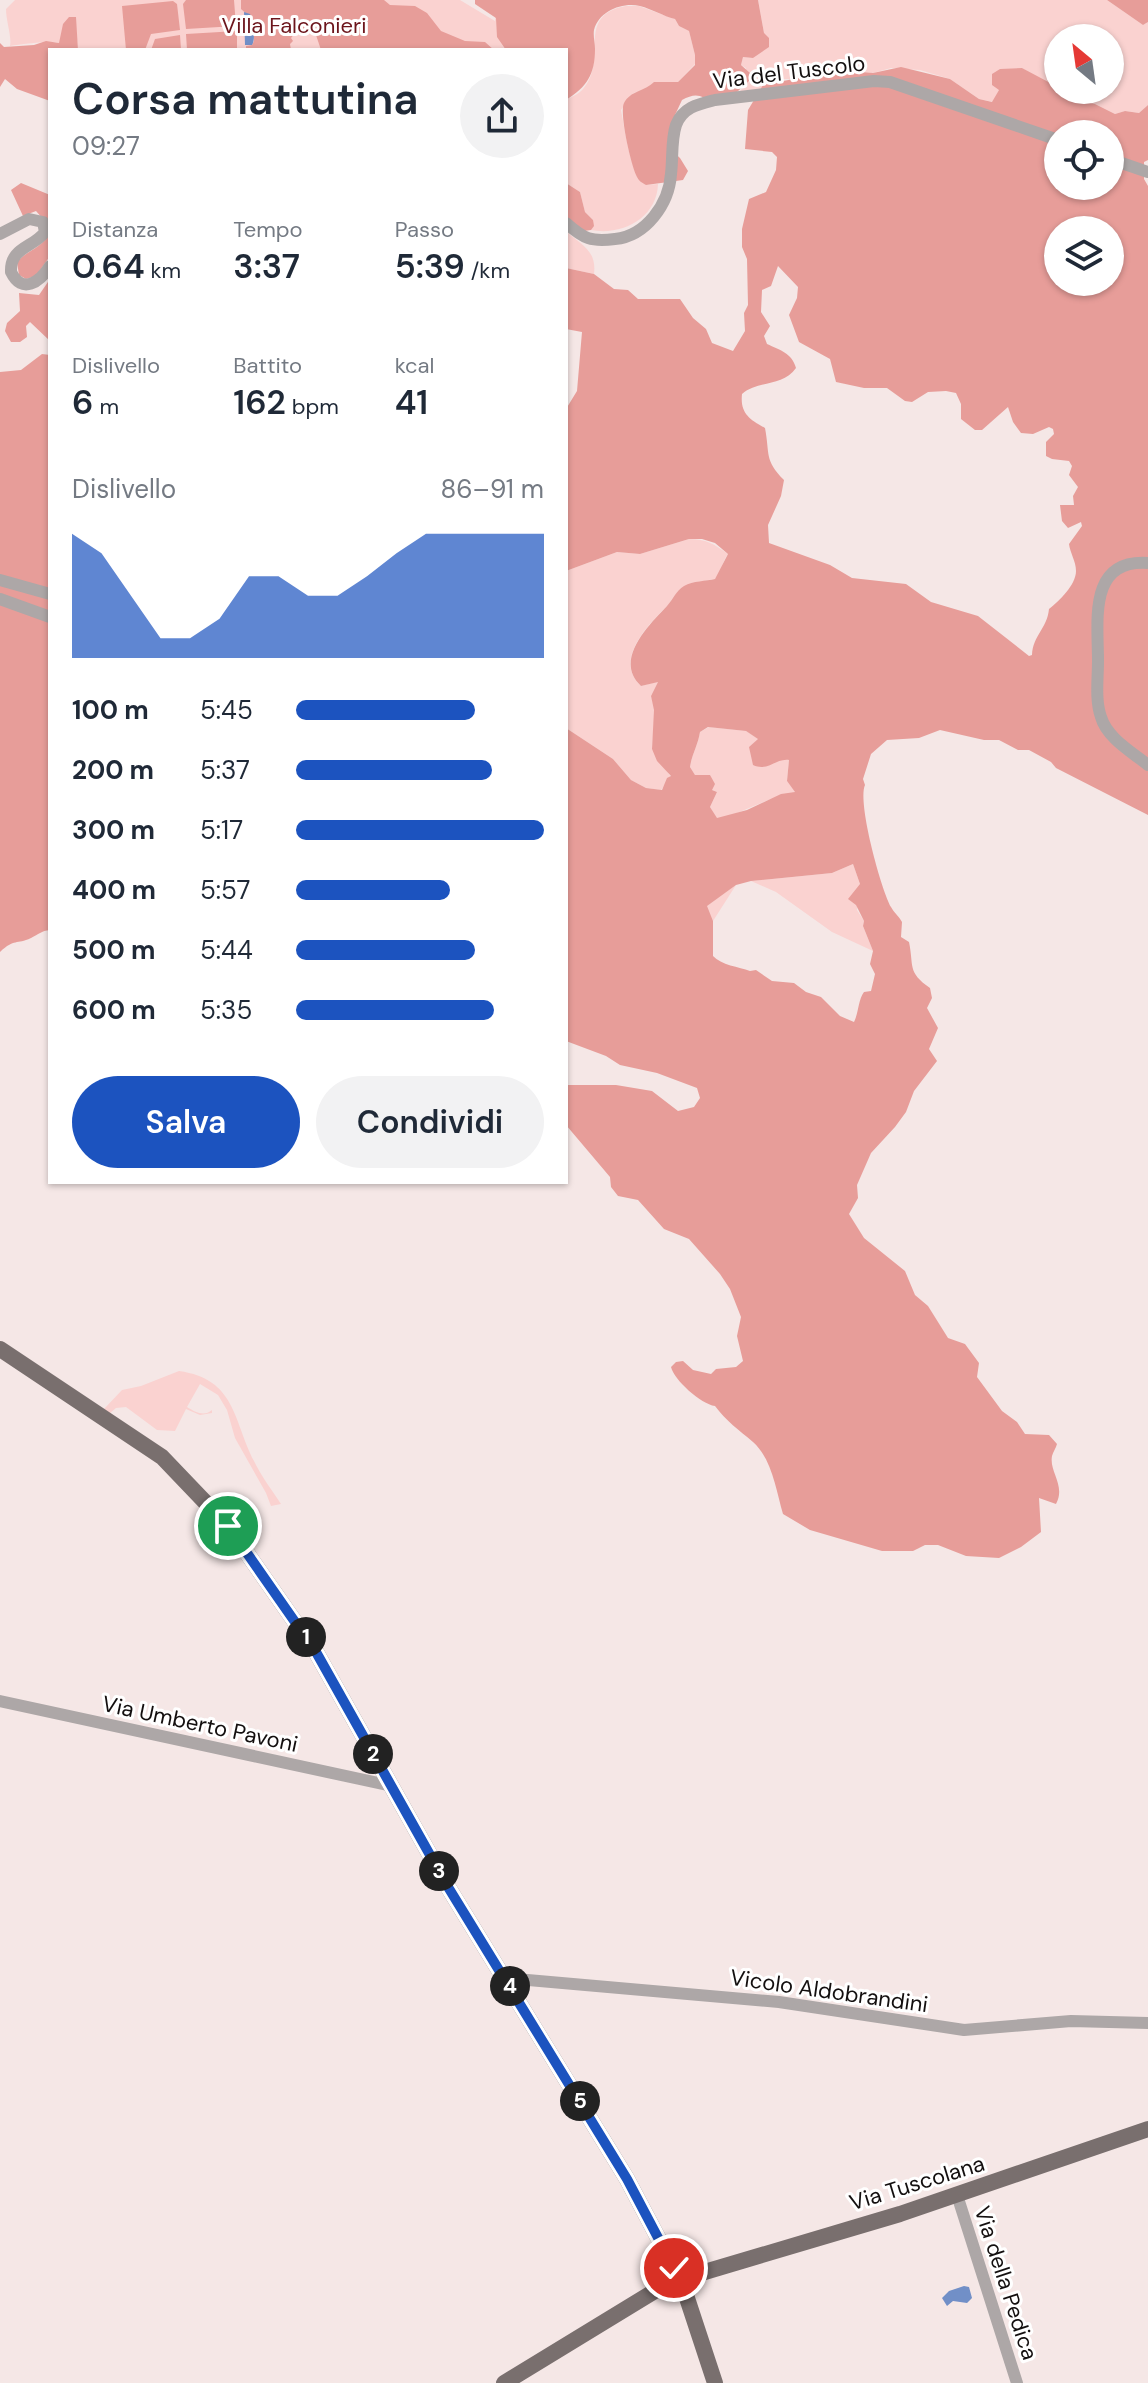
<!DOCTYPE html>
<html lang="it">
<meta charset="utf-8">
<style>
:root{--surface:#fff;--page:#f2f2f3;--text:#1f2937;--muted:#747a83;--accent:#1c53bf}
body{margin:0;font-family:"DM Sans",sans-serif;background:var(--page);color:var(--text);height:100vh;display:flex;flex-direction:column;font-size:30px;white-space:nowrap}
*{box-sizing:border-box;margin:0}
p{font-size:26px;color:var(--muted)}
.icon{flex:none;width:44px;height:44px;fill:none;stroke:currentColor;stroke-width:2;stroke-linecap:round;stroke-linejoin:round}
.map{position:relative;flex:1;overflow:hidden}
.panel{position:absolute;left:48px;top:48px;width:520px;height:1136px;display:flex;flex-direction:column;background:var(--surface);border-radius:0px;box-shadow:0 2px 6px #0004}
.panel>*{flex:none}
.needle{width:52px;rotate:331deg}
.tools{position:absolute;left:1044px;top:24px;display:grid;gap:16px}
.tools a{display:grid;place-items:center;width:80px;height:80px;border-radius:50%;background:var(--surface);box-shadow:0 2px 6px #0004;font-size:40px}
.pin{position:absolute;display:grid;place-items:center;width:68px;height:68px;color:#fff;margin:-34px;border:4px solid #fff;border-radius:50%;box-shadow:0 2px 8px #0007}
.km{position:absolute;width:40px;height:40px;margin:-20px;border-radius:50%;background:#222;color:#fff;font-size:22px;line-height:40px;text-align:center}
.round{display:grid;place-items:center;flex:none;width:84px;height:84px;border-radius:42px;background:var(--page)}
.head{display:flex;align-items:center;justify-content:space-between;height:136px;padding:0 24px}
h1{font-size:44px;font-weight:600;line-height:60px}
.metrics{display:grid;grid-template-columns:repeat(3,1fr);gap:12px;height:136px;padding:8px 24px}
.metrics div{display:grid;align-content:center}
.metrics b{font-size:34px;font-weight:600}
.metrics small{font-size:22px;font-weight:400}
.metrics p{font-size:22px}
.chart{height:224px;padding:16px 24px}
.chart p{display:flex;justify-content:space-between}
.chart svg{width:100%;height:144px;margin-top:8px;fill:var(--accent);opacity:.7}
.cta{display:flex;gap:16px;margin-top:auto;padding:16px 24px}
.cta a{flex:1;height:92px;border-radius:48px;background:var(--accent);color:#fff;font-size:32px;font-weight:600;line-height:92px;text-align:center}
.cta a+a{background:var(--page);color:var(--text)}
ul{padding:0 24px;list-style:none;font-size:26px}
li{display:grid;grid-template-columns:128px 96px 1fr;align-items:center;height:60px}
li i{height:20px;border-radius:10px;background:var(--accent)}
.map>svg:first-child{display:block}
.green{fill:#fad2d0}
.forest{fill:#e79d99;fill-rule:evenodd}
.water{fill:#718fc7}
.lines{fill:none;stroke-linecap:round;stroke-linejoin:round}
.minor{stroke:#ada7a7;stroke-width:12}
.major{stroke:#796f6e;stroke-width:16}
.route-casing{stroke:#fff;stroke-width:16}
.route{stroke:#1c53bf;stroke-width:10}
.labels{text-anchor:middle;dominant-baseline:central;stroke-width:6;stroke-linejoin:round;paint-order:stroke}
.park-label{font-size:22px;fill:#6c151c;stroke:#fff}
.street-label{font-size:22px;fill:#130f0f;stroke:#fff}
</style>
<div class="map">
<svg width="1148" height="2383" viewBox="0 0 1148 2383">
<rect width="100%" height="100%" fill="#f5e7e6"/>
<!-- green -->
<path class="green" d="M15,0H460L495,21L496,11L518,50H78L75,17L59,43C46,41 24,44 10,46C12,37 6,21 6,9Z
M758,0H1107L1143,25L1148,22V105L1139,113L1125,111L1115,114L1095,104L1064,97L1058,90H1110V38H1058V90L1022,68L999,90L993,102L979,99L950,79L920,70L891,68L873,73L839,70L800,79H783L749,94L740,91L744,87L746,68L741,65L743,57L753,58L764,33Z
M626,6H639L675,19L679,26L689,31L695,55V64L678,82L634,93L621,110C625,130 630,174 646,185L658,184C657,218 622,236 591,230L593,220L585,212L580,192L566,183V100C571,97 579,94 583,89C609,60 574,15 626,6Z
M566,231C581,245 597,250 594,274L566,268Z
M689,539C706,539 714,544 728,554C722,562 722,571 715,579C702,581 691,584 679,592C673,595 672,601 667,606C648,625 613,660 641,686L659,681L651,696L655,710L652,749L671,777L661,790L646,788L631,780L613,759L566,728V571L617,552L640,554Z
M709,727L746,731L759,739L749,747L789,760L787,781L795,791L794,794C767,796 744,814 717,819L710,807L717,792L712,790L710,775H695L690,767C692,754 698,745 700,732Z
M853,864L860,884L857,910L864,921L863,926L873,951L832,932L776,892L751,881L832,873Z
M736,885L713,921L706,906Z
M179,1371C236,1379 233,1420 254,1461C261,1476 272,1490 281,1504L271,1506L266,1493L235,1438L227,1410L218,1395L200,1384L187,1407C195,1412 204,1417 212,1410V1413L200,1415L186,1409L175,1431L157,1430L126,1407L116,1408L110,1413L104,1409L122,1390L141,1386Z"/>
<!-- forest -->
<path class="forest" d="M186,0H234L236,26L186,29L183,4Z
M241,0H384L390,5L415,6L427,13L441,31L465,41L485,42L494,50H321L316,35L302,30L295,33L291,38L293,41L290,44L291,50H246V46L252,45L254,41L252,19L241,9Z
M475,0H758L764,33L769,38V47L753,58L743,57L741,65L750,73V80L724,104L712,105C702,94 695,93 682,100L675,115L669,148L680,158L688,171L683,180L646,185C641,182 639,181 637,177C631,166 619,113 624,103C630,91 645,91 654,82H678L695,65V55L689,31L679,26L675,19C663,16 652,9 640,6C622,2 599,11 594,30C593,36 595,43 595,49C595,74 587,87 566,100V50H506L497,37L496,18L475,4Z
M1107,0H1148V22L1143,25Z
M173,1L177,4L180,30L151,34L145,50H126L122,6Z
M69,17H76L78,50H50V101L17,89L5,79L0,87V43L4,47L34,45L46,41L59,43L63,24Z
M237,31V50H187L186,34Z
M180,35L181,50H151L155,39Z
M901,67L950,79L979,99L992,102L999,90L992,85V74L1000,69L1022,68L1054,85L1064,97L1095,104L1115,114L1125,111L1139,113L1148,105V160L1144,162V179L1148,186V815L1056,768L1051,762L1029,750H1018L999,740H984L940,730L919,738L887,740L871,754L863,779L865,785C857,802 881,889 891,907C894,913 899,916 902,922L901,937L909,942C914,966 907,972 930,988L932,998L927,1008L938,1028L929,1049L937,1061L914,1091L906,1112L895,1127L871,1153L857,1185L858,1198L849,1214L864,1238L905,1271L915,1295L928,1306L948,1338L965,1344L979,1363L977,1377L1002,1411L1017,1422L1025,1434L1049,1435L1057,1444C1056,1448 1053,1452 1052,1456C1049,1472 1066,1485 1056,1504L1039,1498L1041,1532L1021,1547L999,1558L966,1556L938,1545H925L913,1551H882L810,1530L783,1514C776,1490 772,1459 753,1442C739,1430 726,1421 715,1406C701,1404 674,1380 671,1367L676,1362L683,1361L693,1370L711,1374L716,1369L736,1367L743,1361L737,1336L741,1317L730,1289L720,1274L689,1239L664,1229L638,1200L618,1196L611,1187L610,1177L566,1125V1085H616L652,1091L678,1111L694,1107L700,1098L697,1088L657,1073L620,1065L606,1056L566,1041V728L613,759L631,780L646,788L662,790L667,778L671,776L657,761L652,749L654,710L651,696L658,682L641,686C613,660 649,625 667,606C673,599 676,591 684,586C693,581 706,581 715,579L728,554L715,543L702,539H689L640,554L617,552L566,571V409L577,391L582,332L566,329V268L594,274L614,289L628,290L638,299H680L693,318L706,329L712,343L733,351L745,331L744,313L748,305L747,259L742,247V229L749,199L766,192L776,170L777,157L772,152L745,149L748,110L763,85L839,70L873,73ZM1058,134H1110V186H1058ZM1058,230H1110V282H1058ZM778,266L798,287L797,298L789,315L799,342L830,359L836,382L864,388H887L905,401L912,402L928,392L946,391L956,393L961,404V419L975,430H982L1008,407L1013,422L1021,433L1033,434L1049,427L1053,429L1054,434L1046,442V456L1052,459L1069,461L1072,466L1069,475L1078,487L1073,496L1074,505H1060L1062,521L1068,528L1081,522L1082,526L1069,544C1070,553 1076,561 1076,571C1076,585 1059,601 1049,609C1047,629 1033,635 1032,655L1029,656L978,616L931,602L906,584L852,578L830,565L769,543L768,525L781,496L784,480C764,460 770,454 765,428C749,419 740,413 742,394C758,380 783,387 796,368C792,353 780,350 767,344L764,336L770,326L761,312L762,290L771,286ZM708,727L746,731L758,739L749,747L753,765C768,772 776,758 789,760L787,781L795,792L781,794L747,810L717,818L710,807L717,792L712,790L715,784L710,775H695L690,767C692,754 698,745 700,732ZM853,864L860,884L848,899L856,905L864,921L863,926L873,951L870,964L875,974L871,991L864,992C858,1000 859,1012 854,1022L840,1016L821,997L806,992L794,983L772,981L756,970L750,971C739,967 721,965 713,956V921L707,906L736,885L751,881L832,873Z
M21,183L50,195V227L36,211L23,216L11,190Z
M566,183L580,192L585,212L593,220L594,226L591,230L584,231L566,219Z
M50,231V256L36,276L26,279L19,275L17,262C27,250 45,247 50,231Z
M50,279V341L30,322L26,326L27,337L20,342H11L5,331L7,323L20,311L19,293L39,295Z
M42,354L50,355V930C41,931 39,934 31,938C16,945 15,938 0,952V372L21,370Z"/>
<!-- water -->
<path class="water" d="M244,12L250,14C253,21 256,39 252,45H245Z
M964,2286L969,2287L972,2298L967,2303L953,2301L947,2306L942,2298L949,2291Z"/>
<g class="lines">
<!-- minor -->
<path class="minor" d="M1110,159L1148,172
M566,223C584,239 591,242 615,239C646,236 669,204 671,174C673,158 671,140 676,125C683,107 699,104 715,100L874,81L890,82L1058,140
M0,234L29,219L43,222L45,232C33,248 10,247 11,272C22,295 40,282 50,266
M1148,563C1088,559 1098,620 1098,661C1098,679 1095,700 1101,717C1107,738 1132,752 1148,765
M0,580L50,594
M0,599L50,617
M0,1701L392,1786
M505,1978L779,2002L964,2030L1071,2021L1148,2023
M957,2195L1017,2383"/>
<!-- major -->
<path class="major" d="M0,1349L162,1457L228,1526L316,1652L448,1887L627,2179L674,2268L680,2274
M686,2281L698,2274L900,2214L1148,2129
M679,2286L685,2292L715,2383
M504,2383L673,2280"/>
</g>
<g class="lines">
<!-- route casing -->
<g class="route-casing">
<path id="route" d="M228,1526L316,1652L448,1887L627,2179L674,2268"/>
</g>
<!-- route -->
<use href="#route" class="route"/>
</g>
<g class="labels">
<!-- park labels -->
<g class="park-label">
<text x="294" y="25">Villa Falconieri</text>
</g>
<!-- street labels -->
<g class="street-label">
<text transform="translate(789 72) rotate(-7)">Via del Tuscolo</text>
<text transform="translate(200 1724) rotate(12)">Via Umberto Pavoni</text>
<text transform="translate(829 1991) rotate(8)">Vicolo Aldobrandini</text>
<text transform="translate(917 2183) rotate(-17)">Via Tuscolana</text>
<text transform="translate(1006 2283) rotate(72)">Via della Pedica</text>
</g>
</g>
</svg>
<div class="tools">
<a><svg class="needle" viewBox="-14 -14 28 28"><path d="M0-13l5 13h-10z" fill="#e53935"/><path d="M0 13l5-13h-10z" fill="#747a83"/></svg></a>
<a><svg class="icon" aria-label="locate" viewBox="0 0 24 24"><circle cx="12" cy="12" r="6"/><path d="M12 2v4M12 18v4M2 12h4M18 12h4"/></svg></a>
<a><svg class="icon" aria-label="layers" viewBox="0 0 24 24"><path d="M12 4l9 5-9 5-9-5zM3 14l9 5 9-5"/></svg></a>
</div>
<div class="pin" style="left:228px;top:1526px;background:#1e9e55"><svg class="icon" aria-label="arrive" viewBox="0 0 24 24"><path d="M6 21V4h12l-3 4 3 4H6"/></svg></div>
<div class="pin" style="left:674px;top:2268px;background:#d93025"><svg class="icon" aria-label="check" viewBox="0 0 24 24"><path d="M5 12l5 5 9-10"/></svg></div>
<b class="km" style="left:306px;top:1637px">1</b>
<b class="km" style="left:373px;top:1754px">2</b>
<b class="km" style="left:439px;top:1871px">3</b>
<b class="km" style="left:510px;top:1986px">4</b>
<b class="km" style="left:580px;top:2101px">5</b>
<section class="panel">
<div class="head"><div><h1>Corsa mattutina</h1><p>09:27</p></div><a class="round"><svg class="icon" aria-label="share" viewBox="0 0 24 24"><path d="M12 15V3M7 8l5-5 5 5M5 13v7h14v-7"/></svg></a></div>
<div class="metrics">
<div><p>Distanza</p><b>0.64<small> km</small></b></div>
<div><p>Tempo</p><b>3:37</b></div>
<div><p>Passo</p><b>5:39<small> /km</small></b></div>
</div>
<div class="metrics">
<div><p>Dislivello</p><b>6<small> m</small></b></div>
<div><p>Battito</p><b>162<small> bpm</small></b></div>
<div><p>kcal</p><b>41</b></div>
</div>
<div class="chart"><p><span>Dislivello</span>86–91 m</p>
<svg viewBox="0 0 160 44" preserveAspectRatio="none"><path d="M0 44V6L10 12L20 25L30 38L40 38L50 32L60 19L70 19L80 25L90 25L100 19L110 12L120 6L130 6L140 6L150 6L160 6V44z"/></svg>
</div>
<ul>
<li><b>100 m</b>5:45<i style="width:72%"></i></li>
<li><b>200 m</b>5:37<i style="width:79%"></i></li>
<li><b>300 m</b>5:17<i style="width:100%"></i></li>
<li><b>400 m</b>5:57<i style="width:62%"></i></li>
<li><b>500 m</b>5:44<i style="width:72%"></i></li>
<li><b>600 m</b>5:35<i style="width:80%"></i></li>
</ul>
<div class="cta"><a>Salva</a><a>Condividi</a></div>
</section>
</div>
